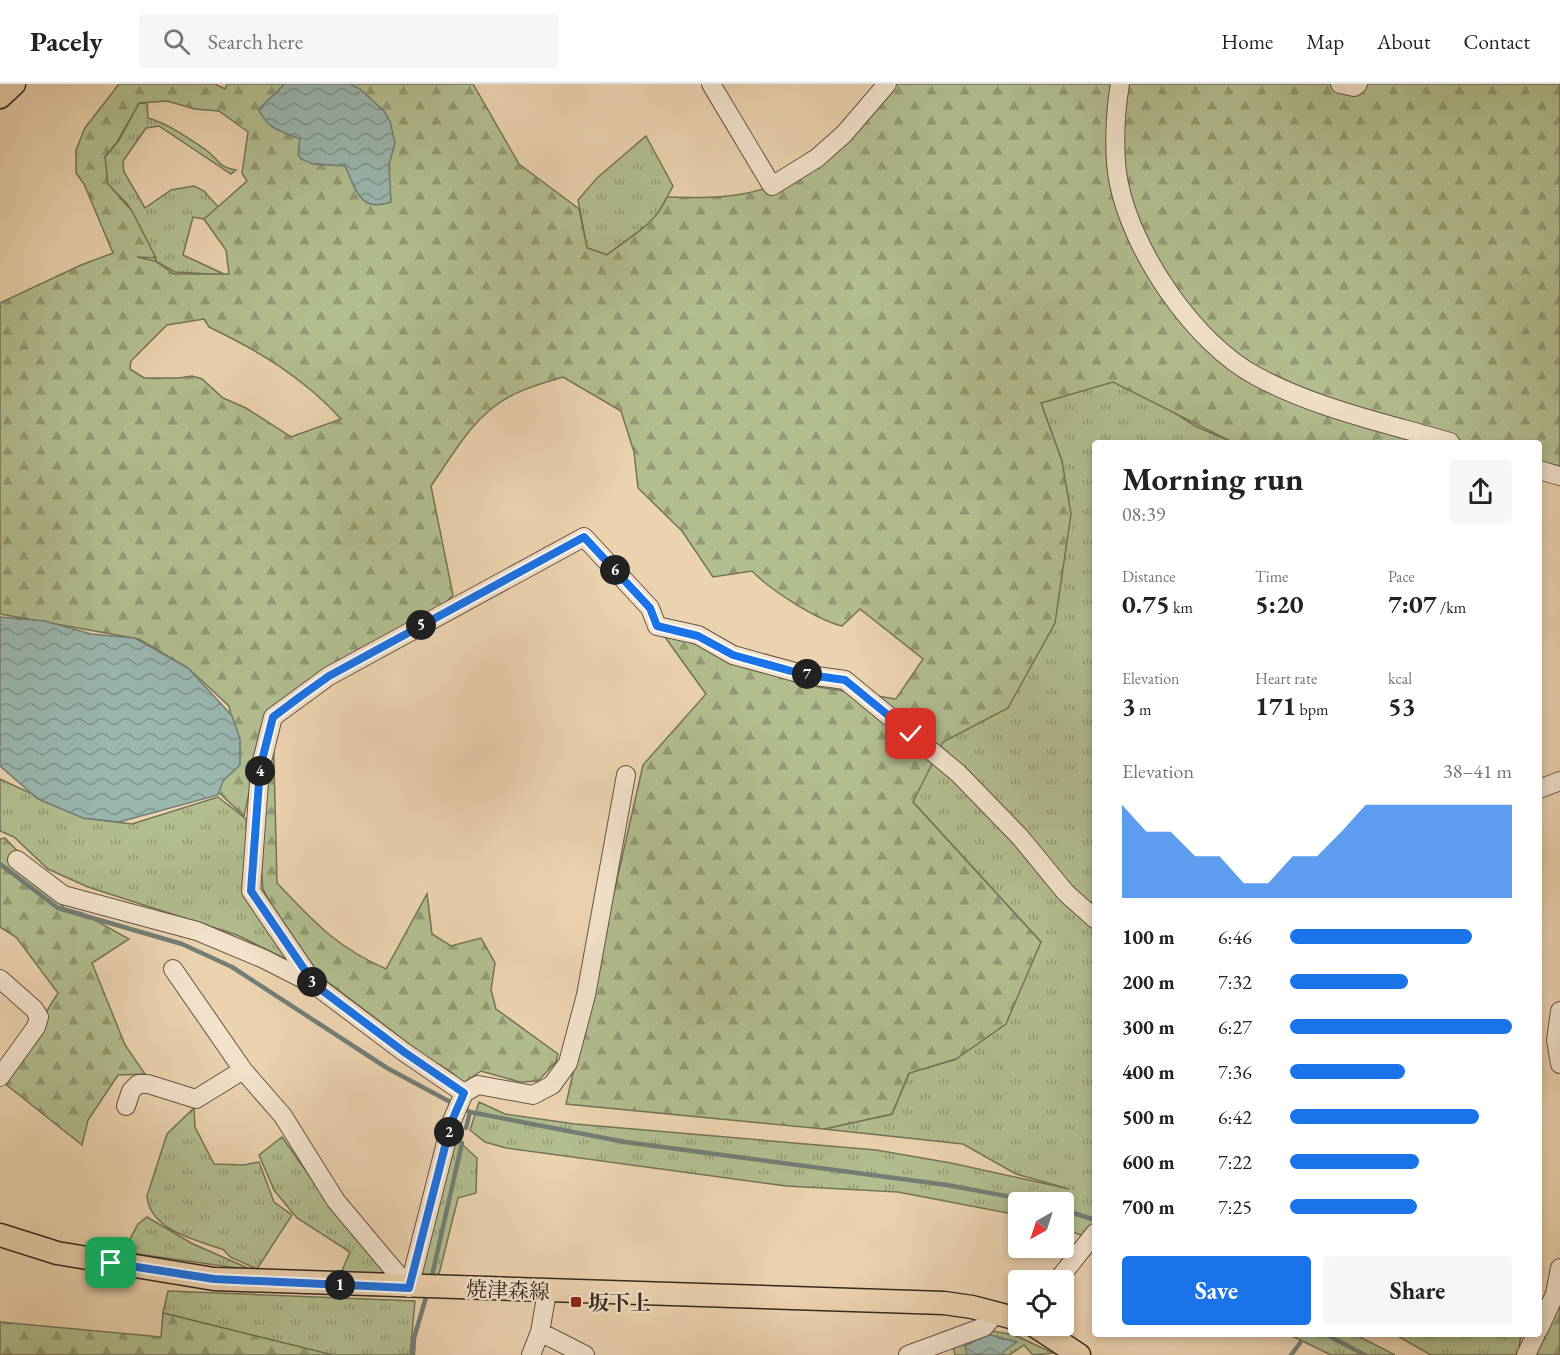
<!DOCTYPE html>
<meta charset="utf-8">
<style>
:root{--surface:#fff;--page:#f6f6f6;--text:#222;--muted:#767676;--line:#e0e0e0;--accent:#1a73e8}
body{margin:0;font-family:"EB Garamond","Noto Serif JP",serif;background:var(--page);color:var(--text);height:100vh;display:flex;flex-direction:column;font-size:22px;white-space:nowrap}
*{box-sizing:border-box;margin:0}
p{font-size:20px;color:var(--muted)}
.icon{flex:none;width:33px;height:33px;fill:none;stroke:currentColor;stroke-width:2;stroke-linecap:round;stroke-linejoin:round}
.map{position:relative;flex:1;overflow:hidden}
.side{position:absolute;left:1092px;top:356px;width:450px;height:897px;display:flex;flex-direction:column;background:var(--surface);border-radius:6px;box-shadow:0 3px 9px #0003}
.side>*{flex:none}
.needle{width:39px;rotate:219deg}
.fabs{position:absolute;left:1008px;top:1108px;display:grid;gap:12px}
.fabs a{display:grid;place-items:center;width:66px;height:66px;border-radius:6px;background:var(--surface);box-shadow:0 3px 9px #0003;font-size:30px}
.pin{position:absolute;display:grid;place-items:center;width:51px;height:51px;color:#fff;margin:-26px;border-radius:12px;box-shadow:0 3px 9px #0006}
.km{position:absolute;width:30px;height:30px;margin:-15px;border-radius:50%;background:#222;color:#fff;font-size:16px;line-height:30px;text-align:center}
.round{display:grid;place-items:center;flex:none;width:63px;height:63px;border-radius:6px;background:var(--page)}
.head{display:flex;align-items:center;justify-content:space-between;height:102px;padding:0 30px}
h1{font-size:33px;font-weight:700;line-height:45px}
.stats{display:grid;grid-template-columns:repeat(3,1fr);gap:9px;height:102px;padding:6px 30px}
.stats div{display:grid;align-content:center}
.stats b{font-size:26px;font-weight:700}
.stats small{font-size:16px;font-weight:400}
.stats p{font-size:16px}
.chart{height:168px;padding:12px 30px}
.chart p{display:flex;justify-content:space-between}
.chart svg{width:100%;height:108px;margin-top:6px;fill:var(--accent);opacity:.7}
.action{display:flex;gap:12px;margin-top:auto;padding:12px 30px}
.action a{flex:1;height:69px;border-radius:6px;background:var(--accent);color:#fff;font-size:24px;font-weight:700;line-height:69px;text-align:center}
.action a+a{background:var(--page);color:var(--text)}
ul{padding:0 30px;list-style:none;font-size:20px}
li{display:grid;grid-template-columns:96px 72px 1fr;align-items:center;height:45px}
li i{height:15px;border-radius:8px;background:var(--accent)}
header{display:flex;align-items:center;gap:36px;box-sizing:border-box;height:84px;padding:0 30px;background:var(--surface);border-bottom:2px solid var(--line)}
header strong{font-size:28px}
nav{display:flex;gap:33px;margin-inline-start:auto;font-size:21px}
.search{width:420px;height:54px;background:var(--page);display:flex;align-items:center;gap:15px;box-sizing:border-box;padding:0 21px;border-radius:6px;color:var(--muted);font-size:22px}
.map>svg:first-child{display:block}
.grass{fill:url(#grass-tufts);stroke:#747358;stroke-width:1.5}
.forest{fill:url(#forest-firs);stroke:#747358;stroke-width:1.5;fill-rule:evenodd}
.water{fill:url(#water-waves);stroke:#727e76;stroke-width:1.5}
.lines{fill:none;stroke-linecap:round;stroke-linejoin:round}
.stream{stroke:#727e76;stroke-width:4.5}
.minor-casing{stroke:#645345;stroke-width:20}
.major-casing{stroke:#372821;stroke-width:25}
.minor{stroke:#f3e2cc;stroke-width:18}
.major{stroke:#ecd3b0;stroke-width:22}
.route-casing{stroke:#fff;stroke-width:12}
.route{stroke:#1a73e8;stroke-width:8}
.poi-dot{fill:#8f2418;stroke:#f3e2cc;stroke-width:2}
.labels{text-anchor:middle;dominant-baseline:central;stroke-width:4.5;stroke-linejoin:round;paint-order:stroke}
.street-label{font-size:21px;fill:#372821;stroke:#f3e2cc}
.poi-label{font-size:21px;font-weight:bold;fill:#372821;stroke:#f3e2cc;text-anchor:start}
</style>
<header>
<strong>Pacely</strong>
<div class="search"><svg class="icon" aria-label="search" viewBox="0 0 24 24"><circle cx="10" cy="10" r="6"/><path d="M15 15l6 6"/></svg>Search here</div>
<nav><a>Home</a><a>Map</a><a>About</a><a>Contact</a></nav>
</header>
<div class="map">
<svg width="1560" height="1271" viewBox="0 0 1560 1271">
<defs>
<pattern id="grass-tufts" width="24" height="20" patternUnits="userSpaceOnUse" patternTransform="scale(1.5)"><rect width="24" height="20" fill="#b2be90"/><path d="M3 7l-1-3M5 7V3M7 7l1-3M15 17l-1-3M17 17v-4M19 17l1-3" fill="none" stroke="#929a75"/></pattern>
<pattern id="forest-firs" width="22" height="20" patternUnits="userSpaceOnUse" patternTransform="scale(1.5)"><rect width="22" height="20" fill="#b2be90"/><path d="M5 1l3.5 6h-7zM16 11l3.5 6h-7z" fill="#929a75"/></pattern>
<pattern id="water-waves" width="16" height="10" patternUnits="userSpaceOnUse" patternTransform="scale(1.5)"><rect width="16" height="10" fill="#99b7af"/><path d="M0 5q4-4 8 0t8 0" fill="none" stroke="#7e958e"/></pattern>
</defs>
<rect width="100%" height="100%" fill="#ecd3b0"/>
<filter id="stains"><feTurbulence type="fractalNoise" baseFrequency=".00333" numOctaves="4"/><feColorMatrix values="0 0 0 0 .2 0 0 0 0 .09 0 0 0 0 .02 0 0 0 .5 -.17"/></filter>
<radialGradient id="worn" r=".72"><stop offset=".6" stop-color="#630" stop-opacity="0"/><stop offset="1" stop-color="#630" stop-opacity=".3"/></radialGradient>
<!-- grass -->
<path class="grass" d="M139,19H147L148,34C169,40 188,54 206,66C220,76 217,83 236,86L231,90L159,42L146,44L123,77L124,88L145,124L171,106L194,102L204,107L220,125L204,135L193,133L183,171L226,191L175,188L157,178L128,121L106,98L105,73L119,56Z
M646,52L673,102L655,135L607,171L587,164L578,116L597,94Z
M1119,292L1195,342L1232,358H1095V1156L1064,1145V1119H1018V1131L898,1108L786,1102L506,1064L485,1058L470,1046L479,1018L505,1030L575,1040L876,1066L951,1079L1069,1105L1016,1090L963,1060L824,1045L892,1030L909,989L956,975L1031,876L1041,858L913,718L1062,377L1041,319Z
M0,695L83,734L132,740L218,713L246,735L251,807L288,876L237,851L88,803L48,785L14,753L0,747Z
M194,1024L195,1043L214,1080L244,1081L259,1078L274,1118L292,1131L257,1185L230,1173L224,1166C197,1156 150,1147 147,1112L167,1050Z
M282,1053L342,1138L389,1191L341,1189L350,1168L297,1134L274,1106L259,1071Z
M454,1053L477,1074L476,1109L458,1114L439,1190L420,1195Z
M147,1133L191,1159L252,1186L123,1168L138,1140Z
M168,1207L415,1217L410,1271H332L163,1229Z
M987,1246L1014,1251L1053,1269L1033,1271L1024,1261L1009,1271H955L953,1263Z
M1288,1250H1354L1395,1271H1331Z
M1394,1250H1521L1518,1271H1431Z"/>
<!-- forest -->
<path class="forest" d="M119,0H215L225,5L227,0H473L519,80L579,125L587,164L607,171C631,152 655,141 667,113C704,114 738,115 772,102L887,0H1560V394L1539,387V358H1232L1113,298L1041,319L1062,377L1071,430L1055,539L1008,624L943,658L913,718L1041,858L1006,940L956,975L909,989L892,1030L824,1045L566,1020L643,681L706,610L657,542L818,603L896,615L923,575L860,525L842,542C817,536 770,506 752,487L713,493L682,447L638,404L634,368L621,327L563,293C540,300 514,307 495,322C468,342 450,375 431,402L453,511L430,536L265,635L244,732L216,706L240,674L229,622L188,584L139,555L0,530V219L81,181L113,169L84,100L76,89V66L85,44ZM167,17L195,25L219,27L248,48L242,89L247,97L204,135L226,166L229,190H174L155,177L137,173L156,174L132,127L108,100L105,73L117,58L139,19ZM204,235L209,243C259,267 304,294 341,335L291,353L246,324L223,314L202,295L192,292L179,294H144L130,285L131,277L167,241Z
M273,637L277,799C315,839 335,862 386,885L427,810L432,850L451,862L481,854L495,879L491,906L496,925L558,970L556,978L538,997L520,998L481,987L464,999L450,987L426,973L320,892L272,822L263,805L260,773Z
M5,754L43,794L64,824L82,829L129,855L92,879L125,961L145,990L118,991L88,1036L82,1061L3,998L58,909L16,853L0,843V755Z
M1560,1206V1271H1529Z
M163,1229L333,1271H0V1238L161,1253Z"/>
<!-- water -->
<path class="water" d="M284,0H350L360,5L384,27L390,37L395,59L389,81L391,118C360,129 356,106 345,82L313,80L301,75L298,70L300,55C282,47 268,46 259,26C265,17 276,11 284,0Z
M0,533L45,537L91,550L135,554L188,584L232,632L240,655V681L223,697L218,711L119,738L83,734L38,715L0,682Z
M987,1250L1017,1258L1003,1268L1004,1271H967L965,1262Z"/>
<g class="lines">
<!-- stream -->
<path class="stream" d="M0,780L58,824L182,860L232,883L387,984L454,1020
M461,1023L470,1028L625,1058L947,1101L1044,1119
M466,1044L470,1028
M1064,1126L1095,1136
M431,1196L462,1059
M1325,1250L1365,1271
M1306,1251L1307,1250
M413,1271L414,1254L427,1210
M1291,1271L1300,1259"/>
<!-- minor casing -->
<g class="minor-casing">
<path id="minor" d="M711,0L772,102L817,74L844,50L887,0
M1120,0C1115,29 1113,71 1119,100C1133,168 1194,259 1256,292C1315,324 1385,339 1450,358
M1340,0L1354,3L1358,0
M1539,386L1560,392
M1539,705L1560,697
M17,776L63,811L197,847L264,875L315,901L404,968L464,1009
M173,885L243,986L283,1032L336,1117L409,1204
M0,895L34,925L39,933L36,943L0,993
M315,901L251,807L260,685L273,633L329,592L584,453L650,524L657,542L698,551L733,571L802,590L845,596L958,689L1020,753L1066,809L1095,835
M1560,927L1556,956L1560,980
M126,1022L131,1007L138,1000H148L196,1015L243,986
M1057,1197L1095,1149
M409,1204L451,1039L464,1009L478,1001L533,1011L552,1001L568,979L586,911L626,691
M1539,1245L1555,1210L1560,1184
M540,1248L585,1271
M531,1271L540,1248L547,1208
M908,1271L984,1243L996,1229
M1526,1271L1536,1250"/>
</g>
<!-- major casing -->
<g class="major-casing">
<path id="major" d="M0,13L14,0
M0,1151L57,1169L214,1195L944,1219L972,1223L1018,1235
M1035,1242L1079,1271"/>
</g>
<!-- minor -->
<use href="#minor" class="minor"/>
<!-- major -->
<use href="#major" class="major"/>
</g>
<g class="lines">
<!-- route casing -->
<g class="route-casing">
<path id="route" d="M111,1179L214,1195L409,1204L451,1039L464,1009L404,968L315,901L251,807L260,684L273,633L301,612L329,592L584,453L650,524L657,542L698,552L733,571L802,590L845,596L911,650"/>
</g>
<!-- route -->
<use href="#route" class="route"/>
</g>
<!-- markers -->
<rect class="poi-dot" x="570" y="1212" width="12" height="12" rx="3"/>
<g class="labels">
<!-- street labels -->
<g class="street-label">
<text transform="translate(508 1206) rotate(2)">焼津森線</text>
</g>
<!-- poi labels -->
<g class="poi-label">
<text x="588" y="1218">坂下上</text>
</g>
</g>
<rect width="100%" height="100%" filter="url(#stains)"/>
<rect width="100%" height="100%" fill="url(#worn)"/>
</svg>
<div class="fabs">
<a><svg class="needle" viewBox="-14 -14 28 28"><path d="M0-13l5 13h-10z" fill="#e53935"/><path d="M0 13l5-13h-10z" fill="#767676"/></svg></a>
<a><svg class="icon" aria-label="locate" viewBox="0 0 24 24"><circle cx="12" cy="12" r="6"/><path d="M12 2v4M12 18v4M2 12h4M18 12h4"/></svg></a>
</div>
<div class="pin" style="left:111px;top:1179px;background:#1e9e55"><svg class="icon" aria-label="arrive" viewBox="0 0 24 24"><path d="M6 21V4h12l-3 4 3 4H6"/></svg></div>
<div class="pin" style="left:911px;top:650px;background:#d93025"><svg class="icon" aria-label="check" viewBox="0 0 24 24"><path d="M5 12l5 5 9-10"/></svg></div>
<b class="km" style="left:340px;top:1201px">1</b>
<b class="km" style="left:449px;top:1048px">2</b>
<b class="km" style="left:312px;top:898px">3</b>
<b class="km" style="left:260px;top:687px">4</b>
<b class="km" style="left:421px;top:541px">5</b>
<b class="km" style="left:615px;top:486px">6</b>
<b class="km" style="left:807px;top:590px">7</b>
<section class="side">
<div class="head"><div><h1>Morning run</h1><p>08:39</p></div><a class="round"><svg class="icon" aria-label="share" viewBox="0 0 24 24"><path d="M12 15V3M7 8l5-5 5 5M5 13v7h14v-7"/></svg></a></div>
<div class="stats">
<div><p>Distance</p><b>0.75<small> km</small></b></div>
<div><p>Time</p><b>5:20</b></div>
<div><p>Pace</p><b>7:07<small> /km</small></b></div>
</div>
<div class="stats">
<div><p>Elevation</p><b>3<small> m</small></b></div>
<div><p>Heart rate</p><b>171<small> bpm</small></b></div>
<div><p>kcal</p><b>53</b></div>
</div>
<div class="chart"><p><span>Elevation</span>38–41 m</p>
<svg viewBox="0 0 160 44" preserveAspectRatio="none"><path d="M0 44V6L10 17L20 17L30 27L40 27L50 38L60 38L70 27L80 27L90 17L100 6L110 6L120 6L130 6L140 6L150 6L160 6V44z"/></svg>
</div>
<ul>
<li><b>100 m</b>6:46<i style="width:82%"></i></li>
<li><b>200 m</b>7:32<i style="width:53%"></i></li>
<li><b>300 m</b>6:27<i style="width:100%"></i></li>
<li><b>400 m</b>7:36<i style="width:52%"></i></li>
<li><b>500 m</b>6:42<i style="width:85%"></i></li>
<li><b>600 m</b>7:22<i style="width:58%"></i></li>
<li><b>700 m</b>7:25<i style="width:57%"></i></li>
</ul>
<div class="action"><a>Save</a><a>Share</a></div>
</section>
</div>
